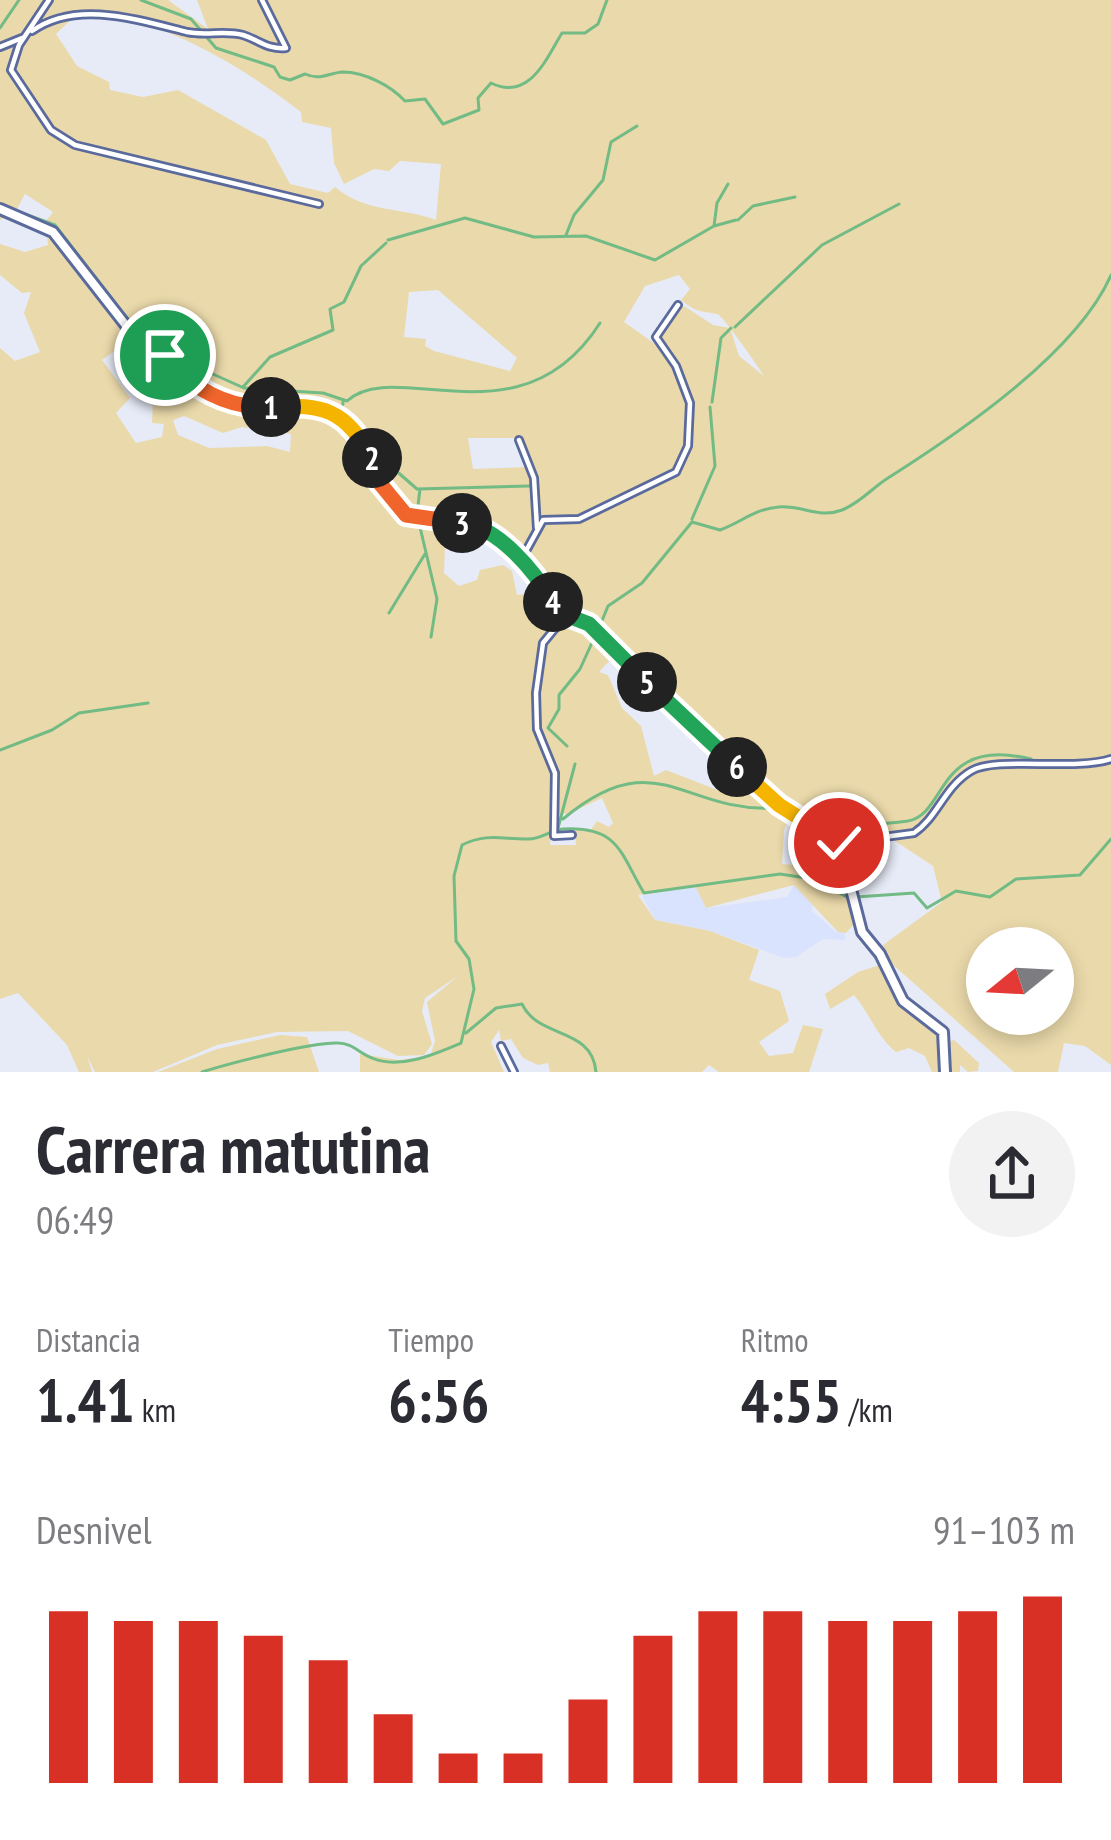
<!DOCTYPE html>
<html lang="es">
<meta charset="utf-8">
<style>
:root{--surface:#fff;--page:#f2f2f3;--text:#2b2b33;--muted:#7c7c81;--accent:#d93025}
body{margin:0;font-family:"PT Sans Narrow",sans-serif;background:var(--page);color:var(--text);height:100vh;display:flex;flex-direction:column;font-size:45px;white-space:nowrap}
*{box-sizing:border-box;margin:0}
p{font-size:39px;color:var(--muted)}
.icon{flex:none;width:66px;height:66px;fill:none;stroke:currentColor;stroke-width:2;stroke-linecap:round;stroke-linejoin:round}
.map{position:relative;height:1072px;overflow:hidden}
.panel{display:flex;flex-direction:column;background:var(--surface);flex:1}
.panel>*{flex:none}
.needle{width:78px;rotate:252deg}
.buttons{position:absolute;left:966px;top:927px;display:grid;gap:24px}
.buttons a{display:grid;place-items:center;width:108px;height:108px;border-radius:50%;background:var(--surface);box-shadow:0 6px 18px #0003;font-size:60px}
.pin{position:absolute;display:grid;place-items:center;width:102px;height:102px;color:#fff;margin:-51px;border:6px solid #fff;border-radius:50%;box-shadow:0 3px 12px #0007}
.km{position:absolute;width:60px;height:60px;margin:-30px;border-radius:50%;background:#222;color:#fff;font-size:33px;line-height:60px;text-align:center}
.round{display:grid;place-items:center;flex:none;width:126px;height:126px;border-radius:63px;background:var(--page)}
.headline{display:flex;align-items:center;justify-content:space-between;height:204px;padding:0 36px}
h1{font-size:66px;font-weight:600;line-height:90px}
.stats{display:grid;grid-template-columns:repeat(3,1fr);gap:18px;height:204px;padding:12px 36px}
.stats div{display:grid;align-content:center}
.stats b{font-size:60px;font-weight:600}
.stats small{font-size:33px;font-weight:400}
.stats p{font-size:33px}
.chart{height:336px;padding:24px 36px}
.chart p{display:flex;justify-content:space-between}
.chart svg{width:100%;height:216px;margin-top:12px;stroke:var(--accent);stroke-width:6}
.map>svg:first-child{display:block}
.built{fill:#dae3fe}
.green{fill:#ead9aa;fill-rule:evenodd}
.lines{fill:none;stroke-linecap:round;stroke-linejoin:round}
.stream{stroke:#72bb85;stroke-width:3}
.minor-casing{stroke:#5b6a9d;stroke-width:10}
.tertiary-casing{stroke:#5b6a9d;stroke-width:14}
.minor{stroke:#fff;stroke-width:4.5}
.tertiary{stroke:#fff;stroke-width:8}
.split-1-casing{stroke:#fff;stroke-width:24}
.split-2-casing{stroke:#fff;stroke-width:24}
.split-3-casing{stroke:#fff;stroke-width:24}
.split-4-casing{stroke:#fff;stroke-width:24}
.split-5-casing{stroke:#fff;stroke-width:24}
.split-6-casing{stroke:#fff;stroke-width:24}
.split-7-casing{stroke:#fff;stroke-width:24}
.split-1{stroke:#f0652b;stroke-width:15}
.split-2{stroke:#f5b400;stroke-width:15}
.split-3{stroke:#f0652b;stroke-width:15}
.split-4{stroke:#22a559;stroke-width:15}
.split-5{stroke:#22a559;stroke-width:15}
.split-6{stroke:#22a559;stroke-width:15}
.split-7{stroke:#f5b400;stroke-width:15}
</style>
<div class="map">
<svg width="1111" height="1072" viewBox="0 0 1111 1072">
<rect width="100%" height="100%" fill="#e7ebf7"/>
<!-- built -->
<path class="built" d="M794,885L813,903L812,911L836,932L845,933V940L823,939L796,957L784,958L710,931L655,920L642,896L696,886L706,908L787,897Z"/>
<!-- green -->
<path class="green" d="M0,0H168L208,29L197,0H1111V1065L1085,1046L1064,1043L1058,1072H1014L882,955L883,945L942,902L933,866L886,835L842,842L828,830L791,815L784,830L782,864L843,869L853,925L846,933L838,932L794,885L706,908L695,886L638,895L655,920L710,931L759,950L749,980L780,991L789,1021L759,1042L769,1056L793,1053L803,1025L823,1029L809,1072H719L709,1065L702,1072H550L548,1063L538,1065L523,1058L511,1039L501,1041L499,1030L491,1042L504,1072H360V1054L399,1060L430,1056L435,1041L427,1002L458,976L425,998L422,1011L432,1044L424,1055L398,1056L348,1031L277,1032L217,1045L153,1072H95L87,1056L92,1072H79L67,1045L18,993L0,999V348L15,361L40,352L24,313L31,292L22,293L0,275V244L25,252L48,245L46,221L53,212L25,194L17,209L0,220ZM97,12C171,24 243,67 301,112L302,122L331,128L334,163L344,184L374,169L389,171L400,161L441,164L436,220C402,207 365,213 335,187L328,193L290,184L266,140L178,90L143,97L110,90L109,82L77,66L56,34L77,14ZM679,275L690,289L681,300C696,312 700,311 717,314C722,314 760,369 764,376L739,356L730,328L713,325L684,306L663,321L658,346L624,322L645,286ZM438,290L517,358L510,371L434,351L425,346L426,339L404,337L409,292ZM113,352L124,357L153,398L152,423L164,424L162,437L136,443L116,413L130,398L102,360ZM184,416L223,433L242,427L291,434L290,452L267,446L209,448L178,435L173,420ZM521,438L528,467L473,469L468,438ZM489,531L535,572L543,592L517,595L512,571L503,565L480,570L477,580L459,586L444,573L445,546L461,532L478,540ZM613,657L723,767L736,789L730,795L666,770L654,776L641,726L622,708L608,675L599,672ZM534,694C540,739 557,767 555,813L568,814L602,798L613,823L609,827L597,821L590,831L575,828L576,845H550L554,785L534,720ZM987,948H1053V1014H987Z
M883,964C896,1009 922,1009 947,1042L954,1040L979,1063L978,1071L968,1072L960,1065V1072H932L925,1056L909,1048L896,1052C877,1037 870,1014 854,995L830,1009L825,994L858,972Z
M280,1035L307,1037L319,1072H158L217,1049Z"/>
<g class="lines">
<!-- stream -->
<path class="stream" d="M141,0L191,19L216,48L274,67L280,77L290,80L305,74C321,81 327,73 343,72C365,72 391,86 405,101L425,99L443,124L479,110L478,98L491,83C530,102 547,57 562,33H585L598,24L607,0
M0,28L19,0
M0,205L55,225L130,322L168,335L206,371L244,388L323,393L347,401C395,356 521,447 600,323
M738,220L753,206L795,197
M714,226L717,203L728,184
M566,235L574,215L603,180L611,142L637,126
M388,240L465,218L534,237L586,236L655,260L714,226L736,220
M735,327L822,245L899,204
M243,387L270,357L333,330L330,309L344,302L361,266L386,243
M343,402L342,411L386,462L417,489L530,486
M712,402L721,338L731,328
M417,514L420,489
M692,519L715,466L710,407
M419,523L437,599L431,637
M389,613L425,554
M599,628L608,606L642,583L692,522L720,530C742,522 754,509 779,507C802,505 819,519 842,510C860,503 872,488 888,478C959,433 1077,353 1111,275
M567,746L548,728L559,709V695L580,669L596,634
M0,750L52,730L79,713L148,703
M787,806C803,808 809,814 822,819C840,827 888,824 908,821C948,814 935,736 1031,759
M563,819C657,741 682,813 775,808
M558,828L575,764
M856,897L914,893L927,908L956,891L990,897L1016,879L1080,875L1111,839
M466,1033L496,1008L522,1004C539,1040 592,1026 596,1072
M202,1072C231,1063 311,1042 338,1043C352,1043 359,1053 372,1058C399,1070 435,1054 461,1043L474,989L469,959L456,941L454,876L462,845C486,833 501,839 527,839C540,840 550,830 563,829C619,826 620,853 644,893L780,874L813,879L847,897"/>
<!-- minor casing -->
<g class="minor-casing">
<path id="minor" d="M49,0L19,45L11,70L51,130L75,145L319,204
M32,31C76,0 135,19 187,32C206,36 225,30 243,35C259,40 268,50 286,48L262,0
M0,47L22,38
M519,440L534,478L537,528
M521,560L543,520L579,519L676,472L688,446L690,403L676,366L656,337L678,305
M566,615L543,643L536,693L537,729L555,773L554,836L572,835
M839,843L914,833C938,817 944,787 971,771C996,756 1073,771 1111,759
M501,1046L514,1072"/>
</g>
<!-- tertiary casing -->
<g class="tertiary-casing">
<path id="tertiary" d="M0,209L53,232L128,328L159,348L190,385L246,407L313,405L332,412L359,439L378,481L406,515C429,524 461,515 482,527C527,552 544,604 589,624L779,805L839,843L862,932L880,954L903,1001L943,1032L945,1072"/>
</g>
<!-- minor -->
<use href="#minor" class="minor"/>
<!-- tertiary -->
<use href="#tertiary" class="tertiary"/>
</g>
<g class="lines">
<!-- split-1 casing -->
<g class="split-1-casing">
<path id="split-1" d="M165,355C189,388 228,409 271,407"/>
</g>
<!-- split-2 casing -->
<g class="split-2-casing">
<path id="split-2" d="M271,407C323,404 345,409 372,458"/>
</g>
<!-- split-3 casing -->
<g class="split-3-casing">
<path id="split-3" d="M372,458L378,481L406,515L462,523"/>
</g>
<!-- split-4 casing -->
<g class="split-4-casing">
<path id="split-4" d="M462,523C499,527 535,572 553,602"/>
</g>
<!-- split-5 casing -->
<g class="split-5-casing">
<path id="split-5" d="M553,602L566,615L589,624L647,682"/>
</g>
<!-- split-6 casing -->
<g class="split-6-casing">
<path id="split-6" d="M647,682L737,767"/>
</g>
<!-- split-7 casing -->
<g class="split-7-casing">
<path id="split-7" d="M737,767L779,805L839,843"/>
</g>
<!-- split-1 -->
<use href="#split-1" class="split-1"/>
<!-- split-2 -->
<use href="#split-2" class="split-2"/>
<!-- split-3 -->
<use href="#split-3" class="split-3"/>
<!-- split-4 -->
<use href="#split-4" class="split-4"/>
<!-- split-5 -->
<use href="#split-5" class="split-5"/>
<!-- split-6 -->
<use href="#split-6" class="split-6"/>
<!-- split-7 -->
<use href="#split-7" class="split-7"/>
</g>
</svg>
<div class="buttons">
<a><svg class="needle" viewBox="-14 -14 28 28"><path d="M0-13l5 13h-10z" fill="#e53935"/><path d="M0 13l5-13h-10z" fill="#7c7c81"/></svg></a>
</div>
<div class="pin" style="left:165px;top:355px;background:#1e9e55"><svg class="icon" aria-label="arrive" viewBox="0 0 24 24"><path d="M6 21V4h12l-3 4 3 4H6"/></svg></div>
<div class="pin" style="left:839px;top:843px;background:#d93025"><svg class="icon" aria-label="check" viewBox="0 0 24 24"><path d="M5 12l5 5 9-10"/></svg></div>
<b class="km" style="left:271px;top:407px">1</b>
<b class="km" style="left:372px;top:458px">2</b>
<b class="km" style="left:462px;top:523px">3</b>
<b class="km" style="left:553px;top:602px">4</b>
<b class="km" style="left:647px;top:682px">5</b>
<b class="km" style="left:737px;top:767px">6</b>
</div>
<section class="panel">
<div class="headline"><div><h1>Carrera matutina</h1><p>06:49</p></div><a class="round"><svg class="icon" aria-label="share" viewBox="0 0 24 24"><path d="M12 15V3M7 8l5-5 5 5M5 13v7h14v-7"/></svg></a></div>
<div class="stats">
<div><p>Distancia</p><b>1.41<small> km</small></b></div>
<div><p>Tiempo</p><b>6:56</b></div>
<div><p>Ritmo</p><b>4:55<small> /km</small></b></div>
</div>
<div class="chart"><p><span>Desnivel</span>91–103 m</p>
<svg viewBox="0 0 160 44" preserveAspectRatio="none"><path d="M5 44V9M15 44V11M25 44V11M35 44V14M45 44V19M55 44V30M65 44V38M75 44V38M85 44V27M95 44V14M105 44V9M115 44V9M125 44V11M135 44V11M145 44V9M155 44V6"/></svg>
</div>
</section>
